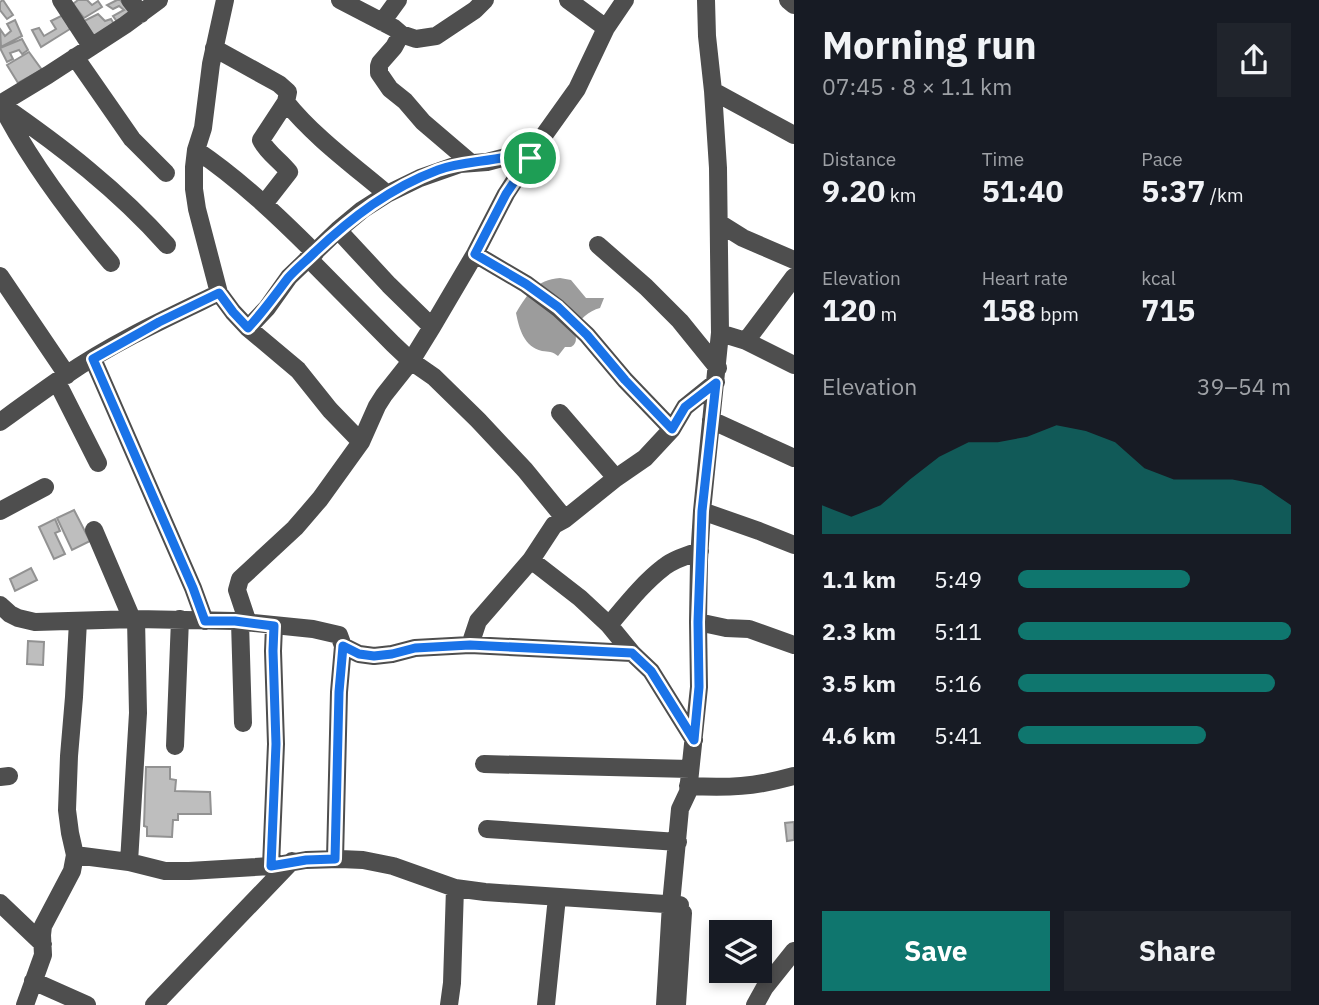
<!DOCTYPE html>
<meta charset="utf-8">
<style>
:root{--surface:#171b24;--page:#20242c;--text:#f1f3f6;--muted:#9ea1a6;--accent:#0f766e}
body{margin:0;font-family:"IBM Plex Sans",sans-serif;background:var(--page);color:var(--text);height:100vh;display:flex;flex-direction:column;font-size:26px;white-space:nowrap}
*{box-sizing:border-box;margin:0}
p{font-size:23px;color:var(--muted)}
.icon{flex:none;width:38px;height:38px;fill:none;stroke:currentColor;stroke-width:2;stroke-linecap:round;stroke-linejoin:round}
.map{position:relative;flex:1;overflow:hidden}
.details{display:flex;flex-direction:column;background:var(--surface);width:525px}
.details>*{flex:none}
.fabs{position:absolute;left:709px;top:920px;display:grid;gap:14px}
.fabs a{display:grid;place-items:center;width:63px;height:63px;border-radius:0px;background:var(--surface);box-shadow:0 4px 10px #0003;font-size:35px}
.pin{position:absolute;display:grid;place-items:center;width:60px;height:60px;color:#fff;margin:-30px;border:4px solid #fff;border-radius:50%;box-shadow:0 2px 7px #0007}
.round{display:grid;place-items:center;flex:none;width:74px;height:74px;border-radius:0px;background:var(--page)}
.overview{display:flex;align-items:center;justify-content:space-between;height:119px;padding:0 28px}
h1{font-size:38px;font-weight:700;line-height:52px}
.figures{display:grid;grid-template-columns:repeat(3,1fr);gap:10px;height:119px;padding:7px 28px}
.figures div{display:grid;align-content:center}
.figures b{font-size:30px;font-weight:700}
.figures small{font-size:19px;font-weight:400}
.figures p{font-size:19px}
.chart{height:196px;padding:14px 28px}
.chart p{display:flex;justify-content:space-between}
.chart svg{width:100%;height:126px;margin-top:7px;fill:var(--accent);opacity:.7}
.cta{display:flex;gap:14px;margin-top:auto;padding:14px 28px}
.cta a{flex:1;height:80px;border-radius:0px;background:var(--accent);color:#fff;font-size:28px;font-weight:700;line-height:80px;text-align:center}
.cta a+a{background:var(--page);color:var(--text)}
ul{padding:0 28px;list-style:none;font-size:23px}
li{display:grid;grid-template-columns:112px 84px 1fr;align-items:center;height:52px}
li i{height:18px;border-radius:9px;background:var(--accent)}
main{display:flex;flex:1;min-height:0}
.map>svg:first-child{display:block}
.water{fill:#9c9c9c}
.building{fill:#bebebe;stroke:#929292;stroke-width:2}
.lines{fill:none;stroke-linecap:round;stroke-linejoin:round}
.minor{stroke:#4e4e4e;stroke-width:18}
.route-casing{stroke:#fff;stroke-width:14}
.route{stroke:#1a73e8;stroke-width:9}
</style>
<main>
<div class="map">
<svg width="794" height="1005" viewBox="0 0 794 1005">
<rect width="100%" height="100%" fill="#fff"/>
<!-- water -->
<path class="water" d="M560,278L571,280L586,298H604L600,308C589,311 578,319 576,331C575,335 577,340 575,343C572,348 570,347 565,347L558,356C552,351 549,352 542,351C524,347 519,328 516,313C528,293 536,280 560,278Z"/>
<!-- building -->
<path class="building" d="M3,0L13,15L7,19L0,10V2Z
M78,0H87L92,5L98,1L102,7L84,18L73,4Z
M117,0H120L133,12L118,23L113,16L124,10L119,6L113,9L107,5Z
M98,14L105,21L111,19L115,26L94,38L80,23Z
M63,15L70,29L41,47L32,30L39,28L44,36L56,29L51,21Z
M15,20L22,36L1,47L0,29L5,36L11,31L7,24Z
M22,39L28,50L22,54L19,50L10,53L13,59L7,62L0,48Z
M29,52L42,70L18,83L7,65Z
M74,510L90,541L72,550L57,518Z
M55,519L60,531L55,533L65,554L54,559L39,527Z
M31,568L37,580L15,591L10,579Z
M28,641L44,642L43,665L27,664Z
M146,767H170V779L176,780L175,791L210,792L211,814H178V820H173L172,837L147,836V827L144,826Z
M794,822V840L787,841L785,823Z"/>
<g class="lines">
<!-- minor -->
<path class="minor" d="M61,0L91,46
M130,0L141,14
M225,0L211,64L203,128L196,150L194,167V189L197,209L219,293L233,312L248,328L298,370L330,410L361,442
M340,0L394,28L401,34L416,39L436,36L475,10L485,0
M568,0L606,28
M788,0L794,5
M382,22L398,0
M401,34L394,47L380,63L379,66V73L390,89L405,101L423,122L471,163
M214,48L279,84L288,92L286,102C313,136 354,166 387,194
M75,57L132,139L166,173
M713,91L794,135
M0,104C61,146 118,190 167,245
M0,104L48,75L125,25L159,0
M7,109L8,118C37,171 72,217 111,263
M196,150C239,179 278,216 315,253
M264,204L289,172C280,160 267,153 261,140L286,102
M719,223L743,238L794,260
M338,230L389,285L432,327
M598,245L646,287L680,321L718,368
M475,254L526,284L558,308L587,335L625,380L672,429
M308,258L393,344L411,361L434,377L478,420L525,470L565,519
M0,276L67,375
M248,328L267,308L289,277L338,230L362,210L387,194L420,178L460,164L487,162L506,157L530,158
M720,333L746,341L794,365
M746,341L794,277
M93,359L193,588L205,621
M57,382L98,463
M560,413L616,478
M711,420L794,458
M0,422C22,406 44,390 66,375C114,342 167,318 219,293
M0,511L45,487
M702,511L759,531L794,545
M94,530L132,619
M531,560L580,598L609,625L632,653L651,671L694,740
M0,605L10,614L18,618L35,622L136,619L235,621L313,629L339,635L343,646L339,692L335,859
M240,622L243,723
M698,622L726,628L749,629L794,645
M248,623L237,590L240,579L295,528L320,499L361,442L377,406L384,395L411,361L432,327L475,254L506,194L542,138L577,89L606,28L625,0
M609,625C626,605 643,583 664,567C674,559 688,555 700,551
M470,645L478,621L531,560L554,525L565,519L616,478L645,458L672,429L685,407L716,382
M343,646L359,654L374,656L392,654L415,648L470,645L632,653
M175,746L180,619
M484,764L690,769
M0,777L9,776
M688,786C728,788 755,787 794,776
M487,829L678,842
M75,855L129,862L165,871H189L271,866L306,860L340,859L363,860L393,866L455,888L485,892L680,905
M129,862L138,713L136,619
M271,866L276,744L273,651L274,626
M0,903L43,944
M33,981L87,1005
M25,1005L43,955L42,935L43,926L72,871L75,855L70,833L67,810L69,756L74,697L78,621
M154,1005L292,861
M449,1005L452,983L455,888
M546,1005L557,897
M665,1005L671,904L680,809L688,792L699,687L698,622L699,560L702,511L720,333L718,168L713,91L707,36L706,0
M677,1005L683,913
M755,1005L765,987L794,951"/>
</g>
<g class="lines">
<!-- route casing -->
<g class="route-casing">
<path id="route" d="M506,157L530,158L506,194L475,254L526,284L558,307L587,335L625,380L672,429L685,407L716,383L702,511L698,622L699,687L694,740L651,671L632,653L470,645L415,648L392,654L374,656L359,654L343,646L339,692L335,859L306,860L271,866L276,744L273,651L274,626L235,621H205L193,588L93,359L159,322L219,293L233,312L248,328C263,312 275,295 288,278C296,269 306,261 315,252C352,217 390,188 438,170C460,162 484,162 506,157Z"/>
</g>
<!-- route -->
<use href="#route" class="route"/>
</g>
</svg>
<div class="fabs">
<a><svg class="icon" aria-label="layers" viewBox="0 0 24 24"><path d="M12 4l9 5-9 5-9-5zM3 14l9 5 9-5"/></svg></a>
</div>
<div class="pin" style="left:530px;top:158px;background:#1e9e55"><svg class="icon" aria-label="arrive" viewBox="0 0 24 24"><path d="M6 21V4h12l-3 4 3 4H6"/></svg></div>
</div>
<section class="details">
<div class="overview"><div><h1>Morning run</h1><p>07:45 · 8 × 1.1 km</p></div><a class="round"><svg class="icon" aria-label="share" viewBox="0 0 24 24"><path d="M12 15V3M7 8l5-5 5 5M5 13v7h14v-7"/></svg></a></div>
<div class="figures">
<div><p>Distance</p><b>9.20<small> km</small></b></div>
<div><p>Time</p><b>51:40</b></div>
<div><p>Pace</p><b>5:37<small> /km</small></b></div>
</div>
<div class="figures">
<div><p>Elevation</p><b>120<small> m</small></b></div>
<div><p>Heart rate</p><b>158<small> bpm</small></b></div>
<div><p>kcal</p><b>715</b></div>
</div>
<div class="chart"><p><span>Elevation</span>39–54 m</p>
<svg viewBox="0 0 160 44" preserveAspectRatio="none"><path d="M0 44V34L10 38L20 34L30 25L40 17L50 12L60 12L70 10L80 6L90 8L100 12L110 21L120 25L130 25L140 25L150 27L160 34V44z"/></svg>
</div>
<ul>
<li><b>1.1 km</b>5:49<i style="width:63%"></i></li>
<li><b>2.3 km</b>5:11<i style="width:100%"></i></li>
<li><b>3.5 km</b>5:16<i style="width:94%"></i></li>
<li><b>4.6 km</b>5:41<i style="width:69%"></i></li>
</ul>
<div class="cta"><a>Save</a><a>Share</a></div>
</section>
</main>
